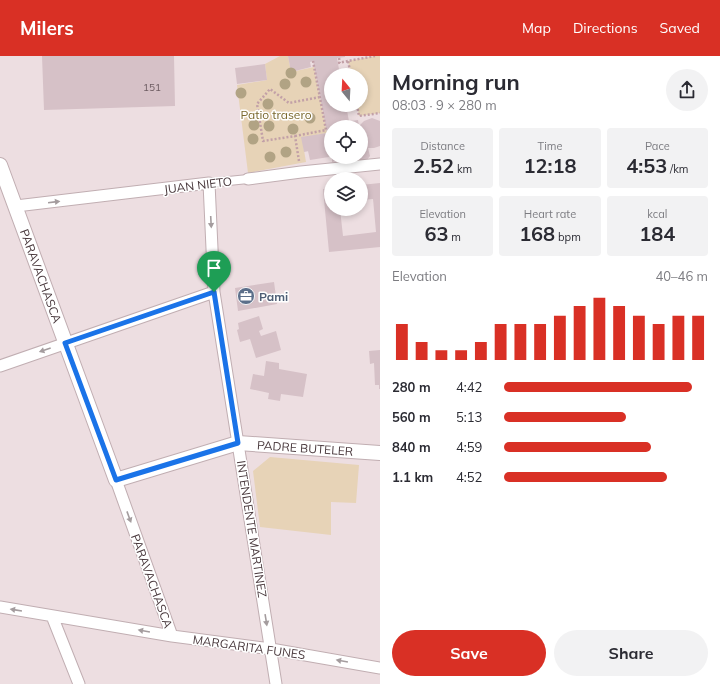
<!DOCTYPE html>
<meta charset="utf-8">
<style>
:root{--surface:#fff;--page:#f2f2f3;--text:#2b2b33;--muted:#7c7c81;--accent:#d93025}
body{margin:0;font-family:Mulish,sans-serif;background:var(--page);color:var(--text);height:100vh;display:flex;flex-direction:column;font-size:15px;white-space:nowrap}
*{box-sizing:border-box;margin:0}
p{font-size:13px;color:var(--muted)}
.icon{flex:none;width:22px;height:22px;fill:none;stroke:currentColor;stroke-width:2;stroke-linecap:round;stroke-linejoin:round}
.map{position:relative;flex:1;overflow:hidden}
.details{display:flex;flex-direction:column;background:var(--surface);width:340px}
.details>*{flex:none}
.needle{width:26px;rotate:342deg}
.fabs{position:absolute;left:324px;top:12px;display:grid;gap:8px}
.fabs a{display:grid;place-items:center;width:44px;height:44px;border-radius:50%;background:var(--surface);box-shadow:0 2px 6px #0003;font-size:20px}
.pin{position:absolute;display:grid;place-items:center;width:34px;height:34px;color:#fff;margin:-41px -17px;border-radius:50% 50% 50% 0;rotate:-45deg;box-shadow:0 0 4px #0007}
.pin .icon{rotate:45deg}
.round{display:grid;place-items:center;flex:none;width:42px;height:42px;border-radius:21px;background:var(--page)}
.headline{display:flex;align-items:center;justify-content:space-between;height:68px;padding:0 12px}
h1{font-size:22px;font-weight:700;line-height:30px}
.figures{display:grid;grid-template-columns:repeat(3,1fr);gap:6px;height:68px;padding:4px 12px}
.figures div{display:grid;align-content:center;border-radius:4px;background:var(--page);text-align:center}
.figures b{font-size:20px;font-weight:700}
.figures small{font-size:11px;font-weight:400}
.figures p{font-size:11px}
.chart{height:112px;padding:8px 12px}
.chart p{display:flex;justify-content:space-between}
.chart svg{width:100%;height:72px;margin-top:4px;stroke:var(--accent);stroke-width:6}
.cta{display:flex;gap:8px;margin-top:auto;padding:8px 12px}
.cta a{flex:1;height:46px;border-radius:24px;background:var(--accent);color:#fff;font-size:16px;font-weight:700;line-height:46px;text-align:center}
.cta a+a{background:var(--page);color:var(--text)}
ul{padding:0 12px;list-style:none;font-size:13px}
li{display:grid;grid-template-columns:64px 48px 1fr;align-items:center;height:30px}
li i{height:10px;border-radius:5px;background:var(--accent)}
header{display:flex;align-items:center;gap:24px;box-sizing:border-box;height:56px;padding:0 20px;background:var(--accent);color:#fff}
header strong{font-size:19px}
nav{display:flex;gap:22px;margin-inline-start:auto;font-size:14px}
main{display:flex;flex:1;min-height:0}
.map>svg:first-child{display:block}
.residential{fill:#eddee1;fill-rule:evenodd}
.green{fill:#e7d3b7}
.building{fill:#d6c1c7}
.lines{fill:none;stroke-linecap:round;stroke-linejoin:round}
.pedestrian-casing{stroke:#c1aeb2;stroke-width:10}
.minor-casing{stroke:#c1aeb2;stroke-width:13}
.tertiary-casing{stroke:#c1aeb2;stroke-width:16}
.path{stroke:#c2a0a7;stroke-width:2.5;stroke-dasharray:2 2;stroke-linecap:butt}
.pedestrian{stroke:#fff;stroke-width:8}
.minor{stroke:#fff;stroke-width:11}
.tertiary{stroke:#fff;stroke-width:14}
.tree{fill:#b1a384}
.oneway{fill:#a49c9e}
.route-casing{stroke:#fff;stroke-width:8}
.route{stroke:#1a73e8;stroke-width:5}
.labels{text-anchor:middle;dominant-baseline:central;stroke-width:3;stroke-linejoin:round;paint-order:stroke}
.number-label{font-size:10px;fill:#6c5b60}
.park-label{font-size:12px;fill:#7a682e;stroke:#fff}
.street-label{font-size:12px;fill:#49393d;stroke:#fff}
.service-label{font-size:12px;font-weight:bold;fill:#4e5e75;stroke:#fff;text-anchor:start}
</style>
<header>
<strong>Milers</strong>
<nav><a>Map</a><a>Directions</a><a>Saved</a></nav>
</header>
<main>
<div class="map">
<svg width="380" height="628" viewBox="0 0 380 628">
<rect width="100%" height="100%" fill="#f5eced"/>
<!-- residential -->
<path class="residential" d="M0,0H380V628H0ZM331,19H361V49H331ZM331,71H361V101H331ZM331,123H361V153H331Z"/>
<!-- green -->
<path class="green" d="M280,0H288L291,16L314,11L327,77L302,82L306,106L248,117L237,29L267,24L265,8Z
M375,0H380V57L359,60L357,49H361V19H351L348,5Z
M270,401L359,409L356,447L331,446V479L260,471L253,415Z"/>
<!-- building -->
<path class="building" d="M42,0H174L175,50L44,54Z
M288,0H345V1L337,2L340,19H331V49H346L350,71H331V95L329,91H327L329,101L310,104L308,95L319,93L304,96L301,81L327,77L313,5L310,6L311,11L291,16Z
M265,8L267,24L237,28L235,12Z
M372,62L380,65V90L374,92H368L370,100L366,105L357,106L352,102L332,106V101H361V71H352L351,65L358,64L359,70L364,65Z
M380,127V191L329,196L323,133L331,132V153H340L343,180L376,176L373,143L361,144V129Z
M274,226L277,248L238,255L235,232Z
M259,260L263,273L259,275L261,280L276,275L281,294L256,302L250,283L240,286L237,274L239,273L238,267Z
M380,294V333H379V329H375L374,307L370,308L369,295Z
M266,305L279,307V313L307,318L303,341L281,338L280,345L268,343L269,337L250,333L253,318L264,320Z"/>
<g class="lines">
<!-- pedestrian casing -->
<g class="pedestrian-casing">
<path id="pedestrian" d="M209,127L248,123"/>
</g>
<!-- minor casing -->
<g class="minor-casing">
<path id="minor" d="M248,123L301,116L380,108
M16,150L209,127L214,236L276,628
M0,310L214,236
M116,424L172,580
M0,551L172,580L271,593L380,612
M52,560L79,628"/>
</g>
<!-- tertiary casing -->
<g class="tertiary-casing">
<path id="tertiary" d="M0,109L116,424L238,387L380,397"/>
</g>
<!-- path -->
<path class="path" d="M339,2L340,7
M338,7L348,5
M351,19L348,5L375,0
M357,49L359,60L380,57
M295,80L326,74L313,5
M299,105L295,80L263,85L257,48L270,33L289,47L320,41"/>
<!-- pedestrian -->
<use href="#pedestrian" class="pedestrian"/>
<!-- minor -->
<use href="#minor" class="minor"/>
<!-- tertiary -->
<use href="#tertiary" class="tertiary"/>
</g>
<!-- trees -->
<g class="tree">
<circle cx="291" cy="17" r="5.5"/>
<circle cx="306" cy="26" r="5.5"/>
<circle cx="285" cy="28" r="5.5"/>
<circle cx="241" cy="37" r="5.5"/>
<circle cx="268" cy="48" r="5.5"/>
<circle cx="310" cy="62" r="5.5"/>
<circle cx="254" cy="69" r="5.5"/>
<circle cx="269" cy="70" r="5.5"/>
<circle cx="293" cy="73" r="5.5"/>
<circle cx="253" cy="83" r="5.5"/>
<circle cx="286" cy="96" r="5.5"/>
<circle cx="270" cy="101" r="5.5"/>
</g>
<!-- one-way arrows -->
<defs><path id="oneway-solid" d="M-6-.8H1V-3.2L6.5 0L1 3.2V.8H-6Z"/></defs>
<g class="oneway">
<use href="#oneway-solid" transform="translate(54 146) rotate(-7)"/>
<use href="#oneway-solid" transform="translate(211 166) rotate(87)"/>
<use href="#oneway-solid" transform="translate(45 294) rotate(161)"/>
<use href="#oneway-solid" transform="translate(129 461) rotate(70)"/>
<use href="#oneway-solid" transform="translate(16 554) rotate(-171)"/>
<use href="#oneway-solid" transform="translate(266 564) rotate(81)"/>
<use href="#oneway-solid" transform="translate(144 575) rotate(-170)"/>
<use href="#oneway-solid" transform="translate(342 605) rotate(-170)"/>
</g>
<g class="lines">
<!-- route casing -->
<g class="route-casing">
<path id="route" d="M214,236L238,387L116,424L65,287Z"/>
</g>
<!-- route -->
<use href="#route" class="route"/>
</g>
<!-- icons -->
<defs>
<g id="office-disc" transform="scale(0.9)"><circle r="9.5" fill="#5c6f8a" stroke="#fff"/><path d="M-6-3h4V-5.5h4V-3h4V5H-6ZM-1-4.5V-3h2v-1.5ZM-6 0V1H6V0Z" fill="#fff"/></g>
</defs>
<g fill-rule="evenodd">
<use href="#office-disc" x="246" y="240"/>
</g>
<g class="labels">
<!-- number labels -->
<g class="number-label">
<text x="152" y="31">151</text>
</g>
<!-- park labels -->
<g class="park-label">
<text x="276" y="58">Patio trasero</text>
</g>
<!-- street labels -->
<g class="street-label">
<text transform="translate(198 129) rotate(-7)">JUAN NIETO</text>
<text transform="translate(41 220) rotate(70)">PARAVACHASCA</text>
<text transform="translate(305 392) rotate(4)">PADRE BUTELER</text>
<text transform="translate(252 473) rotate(81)">INTENDENTE MARTINEZ</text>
<text transform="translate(152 525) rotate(70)">PARAVACHASCA</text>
<text transform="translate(249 591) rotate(8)">MARGARITA FUNES</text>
</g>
<!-- service labels -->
<g class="service-label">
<text x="259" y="240">Pami</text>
</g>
</g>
</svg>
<div class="fabs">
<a><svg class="needle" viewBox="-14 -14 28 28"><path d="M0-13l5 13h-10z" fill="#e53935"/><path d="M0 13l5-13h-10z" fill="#7c7c81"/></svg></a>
<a><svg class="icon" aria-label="locate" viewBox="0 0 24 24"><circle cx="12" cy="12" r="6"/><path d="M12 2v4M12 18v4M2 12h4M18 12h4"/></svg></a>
<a><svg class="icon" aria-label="layers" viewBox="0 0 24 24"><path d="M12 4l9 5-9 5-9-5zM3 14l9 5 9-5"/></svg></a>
</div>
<div class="pin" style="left:214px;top:236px;background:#1e9e55"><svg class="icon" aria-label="arrive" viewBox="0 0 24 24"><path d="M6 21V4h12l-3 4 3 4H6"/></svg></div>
</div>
<section class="details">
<div class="headline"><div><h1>Morning run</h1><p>08:03 · 9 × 280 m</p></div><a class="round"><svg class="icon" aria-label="share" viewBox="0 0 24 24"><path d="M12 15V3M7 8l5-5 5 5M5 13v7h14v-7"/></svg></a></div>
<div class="figures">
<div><p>Distance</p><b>2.52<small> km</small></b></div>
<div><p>Time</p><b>12:18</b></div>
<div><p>Pace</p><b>4:53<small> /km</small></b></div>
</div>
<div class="figures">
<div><p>Elevation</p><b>63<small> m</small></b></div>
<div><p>Heart rate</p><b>168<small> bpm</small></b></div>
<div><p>kcal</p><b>184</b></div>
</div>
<div class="chart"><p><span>Elevation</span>40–46 m</p>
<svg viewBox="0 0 160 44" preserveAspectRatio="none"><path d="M5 44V22M15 44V33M25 44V38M35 44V38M45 44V33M55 44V22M65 44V22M75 44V22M85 44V17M95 44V11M105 44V6M115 44V11M125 44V17M135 44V22M145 44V17M155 44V17"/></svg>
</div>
<ul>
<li><b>280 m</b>4:42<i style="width:92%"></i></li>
<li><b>560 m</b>5:13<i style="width:60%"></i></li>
<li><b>840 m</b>4:59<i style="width:72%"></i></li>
<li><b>1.1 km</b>4:52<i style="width:80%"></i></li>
</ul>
<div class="cta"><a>Save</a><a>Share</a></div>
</section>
</main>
